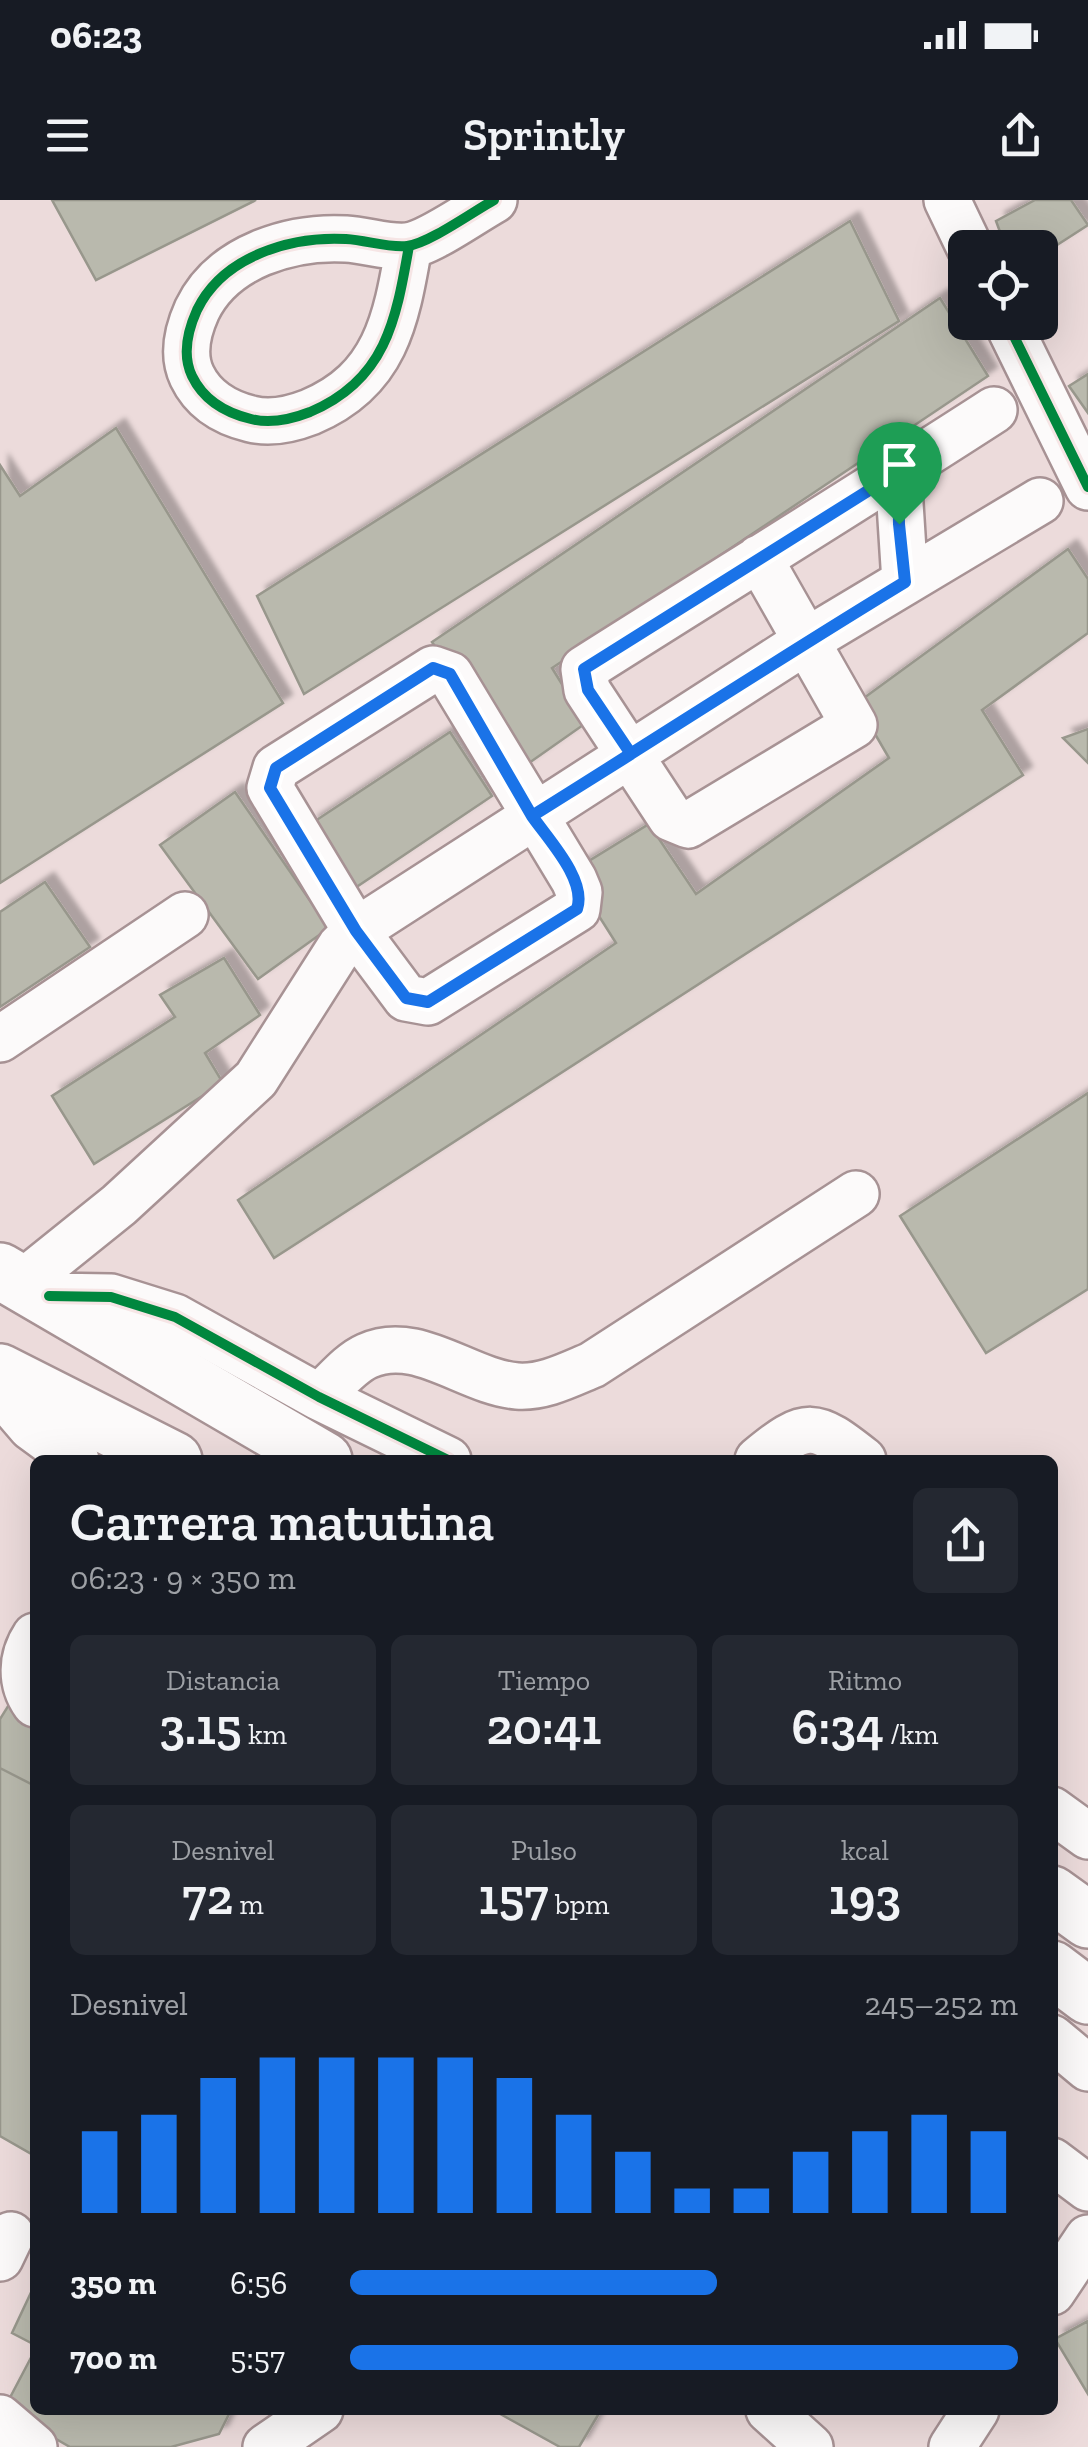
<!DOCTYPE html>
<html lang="es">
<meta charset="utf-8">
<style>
:root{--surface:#171b24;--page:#242831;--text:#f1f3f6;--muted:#9ea1a6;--accent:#1a73e8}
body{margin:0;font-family:"Zilla Slab",serif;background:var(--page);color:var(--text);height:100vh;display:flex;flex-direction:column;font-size:38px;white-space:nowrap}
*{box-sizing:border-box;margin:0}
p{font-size:32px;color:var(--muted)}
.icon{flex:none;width:55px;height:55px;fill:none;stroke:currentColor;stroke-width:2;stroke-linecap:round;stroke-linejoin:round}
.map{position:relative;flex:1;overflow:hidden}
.drawer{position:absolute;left:30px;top:1255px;width:1028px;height:960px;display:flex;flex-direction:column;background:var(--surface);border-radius:15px;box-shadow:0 10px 40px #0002}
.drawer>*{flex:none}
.tools{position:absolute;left:948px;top:30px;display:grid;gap:20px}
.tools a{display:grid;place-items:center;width:110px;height:110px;border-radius:15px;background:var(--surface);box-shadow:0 10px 40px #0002;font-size:50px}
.pin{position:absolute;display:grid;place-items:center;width:85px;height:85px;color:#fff;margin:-102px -42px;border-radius:50% 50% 50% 0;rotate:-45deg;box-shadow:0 0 10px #0007}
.pin .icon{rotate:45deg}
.round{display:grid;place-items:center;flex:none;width:105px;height:105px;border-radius:15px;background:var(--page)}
.summary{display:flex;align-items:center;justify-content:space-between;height:170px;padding:0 40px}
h1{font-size:55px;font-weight:600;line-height:75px}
.stats{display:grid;grid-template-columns:repeat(3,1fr);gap:15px;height:170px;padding:10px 40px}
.stats div{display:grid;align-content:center;border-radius:15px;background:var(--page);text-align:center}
.stats b{font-size:50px;font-weight:600}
.stats small{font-size:28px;font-weight:400}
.stats p{font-size:28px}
.chart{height:280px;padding:20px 40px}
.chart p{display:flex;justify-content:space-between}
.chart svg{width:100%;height:180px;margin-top:10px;stroke:var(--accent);stroke-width:6}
ul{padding:0 40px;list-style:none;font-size:32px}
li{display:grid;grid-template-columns:160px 120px 1fr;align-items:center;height:75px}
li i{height:25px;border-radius:12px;background:var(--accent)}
.status{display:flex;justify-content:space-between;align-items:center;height:70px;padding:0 50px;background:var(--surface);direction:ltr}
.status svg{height:28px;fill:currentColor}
header{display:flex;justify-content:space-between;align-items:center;height:130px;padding:0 40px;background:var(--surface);font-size:45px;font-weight:600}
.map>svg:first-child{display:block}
.building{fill:#b9b9ad;stroke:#98978c;stroke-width:2.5;filter:url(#shadow)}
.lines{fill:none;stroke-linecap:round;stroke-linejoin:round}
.minor-casing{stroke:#a79294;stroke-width:50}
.major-casing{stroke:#a79294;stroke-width:60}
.minor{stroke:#fcfafa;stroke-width:45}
.major{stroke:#fcfafa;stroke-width:55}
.cycleway-casing{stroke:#f6e5e5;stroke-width:16}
.cycleway{stroke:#00873e;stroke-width:10}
.route-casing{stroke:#fff;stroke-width:20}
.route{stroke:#1a73e8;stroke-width:12}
</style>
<div class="status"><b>06:23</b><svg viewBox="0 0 49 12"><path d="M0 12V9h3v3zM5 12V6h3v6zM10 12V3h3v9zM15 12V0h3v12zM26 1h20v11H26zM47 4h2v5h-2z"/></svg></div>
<header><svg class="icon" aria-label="menu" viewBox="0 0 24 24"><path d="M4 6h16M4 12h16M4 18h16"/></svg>Sprintly<svg class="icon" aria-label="share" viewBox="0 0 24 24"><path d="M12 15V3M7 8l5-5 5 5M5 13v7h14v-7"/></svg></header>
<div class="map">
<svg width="1088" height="2247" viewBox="0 0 1088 2247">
<defs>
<filter id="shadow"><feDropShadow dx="9" dy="-9" stdDeviation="2.5" flood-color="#0004"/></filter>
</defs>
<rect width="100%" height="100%" fill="#ecdbdb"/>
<!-- building -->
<path class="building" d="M52,0H256L96,80Z
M1035,0H1071L1088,25L1040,56V48H1006L996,21Z
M850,21L899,121L304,494L257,396Z
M940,98L988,176L552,468L586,523L519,570L432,442Z
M1088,174V213L1069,186Z
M116,228L283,503L0,683V265L20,296Z
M1068,349L1088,379V433L982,510L1023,575L274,1058L238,1000L616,743L571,672L649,624L696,694L889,558L857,503Z
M1088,529V563L1063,538Z
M450,532L492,596L352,690L309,625Z
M235,592L329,728L258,779L160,645Z
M45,682L90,747L0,807V712Z
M224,758L260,815L205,853L223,883L94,964L52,896L175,817L160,795Z
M1088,893V1089L986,1153L900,1016Z
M35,1463V1586L0,1568V1519Z
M0,1568L35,1586V1956L0,1936Z
M35,2084V2145L12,2133Z
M1088,2121V2194L1055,2139Z
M35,2150V2210H231L219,2234L171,2247H70L4,2209Z
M493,2210H601L579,2247H560Z"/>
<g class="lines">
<!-- minor casing -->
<g class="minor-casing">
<path id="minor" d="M947,0L970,48
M409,46C396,120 386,180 310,212C292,219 270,224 251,219C226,213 204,201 192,176C182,155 188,130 197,110C223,56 291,36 346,39C366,40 388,48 407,46C428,44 474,11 494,0
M1007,122L1088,287
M898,272L905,382
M759,358L854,525L688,625L671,618L587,490L584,469C721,382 858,298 994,210
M433,469L450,475L574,680L579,692L577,709L428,802L406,798L356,731L270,588L276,568Z
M0,839L185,715
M22,1083L119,1005L256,879L340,747L356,731L808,440L1040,301
M49,1096L111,1097L175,1117L319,1197L448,1260
M0,1191L31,1227L76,1260
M319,1197C334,1184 349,1164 367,1156C417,1133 467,1182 517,1186C543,1188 568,1175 592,1165L856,994
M758,1260C807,1219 815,1222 863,1260
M35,1436C21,1457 20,1483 35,1504
M1052,1610L1088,1636
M1052,1838L1088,1868
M1052,1961L1088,1988
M0,2058L11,2035
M1052,2092L1088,2038
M769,2210L810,2247
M0,2218L34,2247
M266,2247L320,2210
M952,2247L976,2210"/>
</g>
<!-- major casing -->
<g class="major-casing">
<path id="major" d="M0,1071L324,1260
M0,1172L174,1260
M1052,1694L1088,1720
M1052,1769L1088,1796"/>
</g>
<!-- minor -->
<use href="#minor" class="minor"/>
<!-- major -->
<use href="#major" class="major"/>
<!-- cycleway casing -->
<g class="cycleway-casing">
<path id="cycleway" d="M409,46C396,120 386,180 310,212C292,219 270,224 251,219C226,213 204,201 192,176C182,155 188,130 197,110C223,56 291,36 346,39C366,40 388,48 407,46C428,44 474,11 494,0
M1007,122L1088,287
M49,1096L111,1097L175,1117L319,1197L448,1260"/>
</g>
<!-- cycleway -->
<use href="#cycleway" class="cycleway"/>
</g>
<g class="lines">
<!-- route casing -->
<g class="route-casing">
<path id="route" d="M899,324L905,382C780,458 657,538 532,616L450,474L433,468L276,568L270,588L356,731L406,798L428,802L577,709C587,680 548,639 532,616L631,554L588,490L584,469L898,272L899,324"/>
</g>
<!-- route -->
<use href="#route" class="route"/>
</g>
</svg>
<div class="tools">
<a><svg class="icon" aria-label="locate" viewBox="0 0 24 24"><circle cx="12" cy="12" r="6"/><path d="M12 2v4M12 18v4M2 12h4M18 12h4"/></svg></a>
</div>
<div class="pin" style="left:899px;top:324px;background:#1e9e55"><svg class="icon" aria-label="arrive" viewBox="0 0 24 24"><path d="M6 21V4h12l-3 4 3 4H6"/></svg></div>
<section class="drawer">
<div class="summary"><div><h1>Carrera matutina</h1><p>06:23 · 9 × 350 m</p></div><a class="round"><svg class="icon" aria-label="share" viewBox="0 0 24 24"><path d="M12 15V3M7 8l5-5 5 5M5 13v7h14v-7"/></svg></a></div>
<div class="stats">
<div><p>Distancia</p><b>3.15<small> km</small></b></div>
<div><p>Tiempo</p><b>20:41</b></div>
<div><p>Ritmo</p><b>6:34<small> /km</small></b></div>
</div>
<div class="stats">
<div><p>Desnivel</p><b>72<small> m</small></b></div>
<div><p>Pulso</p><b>157<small> bpm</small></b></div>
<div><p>kcal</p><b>193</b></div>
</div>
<div class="chart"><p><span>Desnivel</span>245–252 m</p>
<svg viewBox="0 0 160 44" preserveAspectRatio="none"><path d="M5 44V24M15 44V20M25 44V11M35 44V6M45 44V6M55 44V6M65 44V6M75 44V11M85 44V20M95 44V29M105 44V38M115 44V38M125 44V29M135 44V24M145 44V20M155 44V24"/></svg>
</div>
<ul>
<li><b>350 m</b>6:56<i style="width:55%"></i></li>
<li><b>700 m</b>5:57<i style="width:100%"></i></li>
</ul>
</section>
</div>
